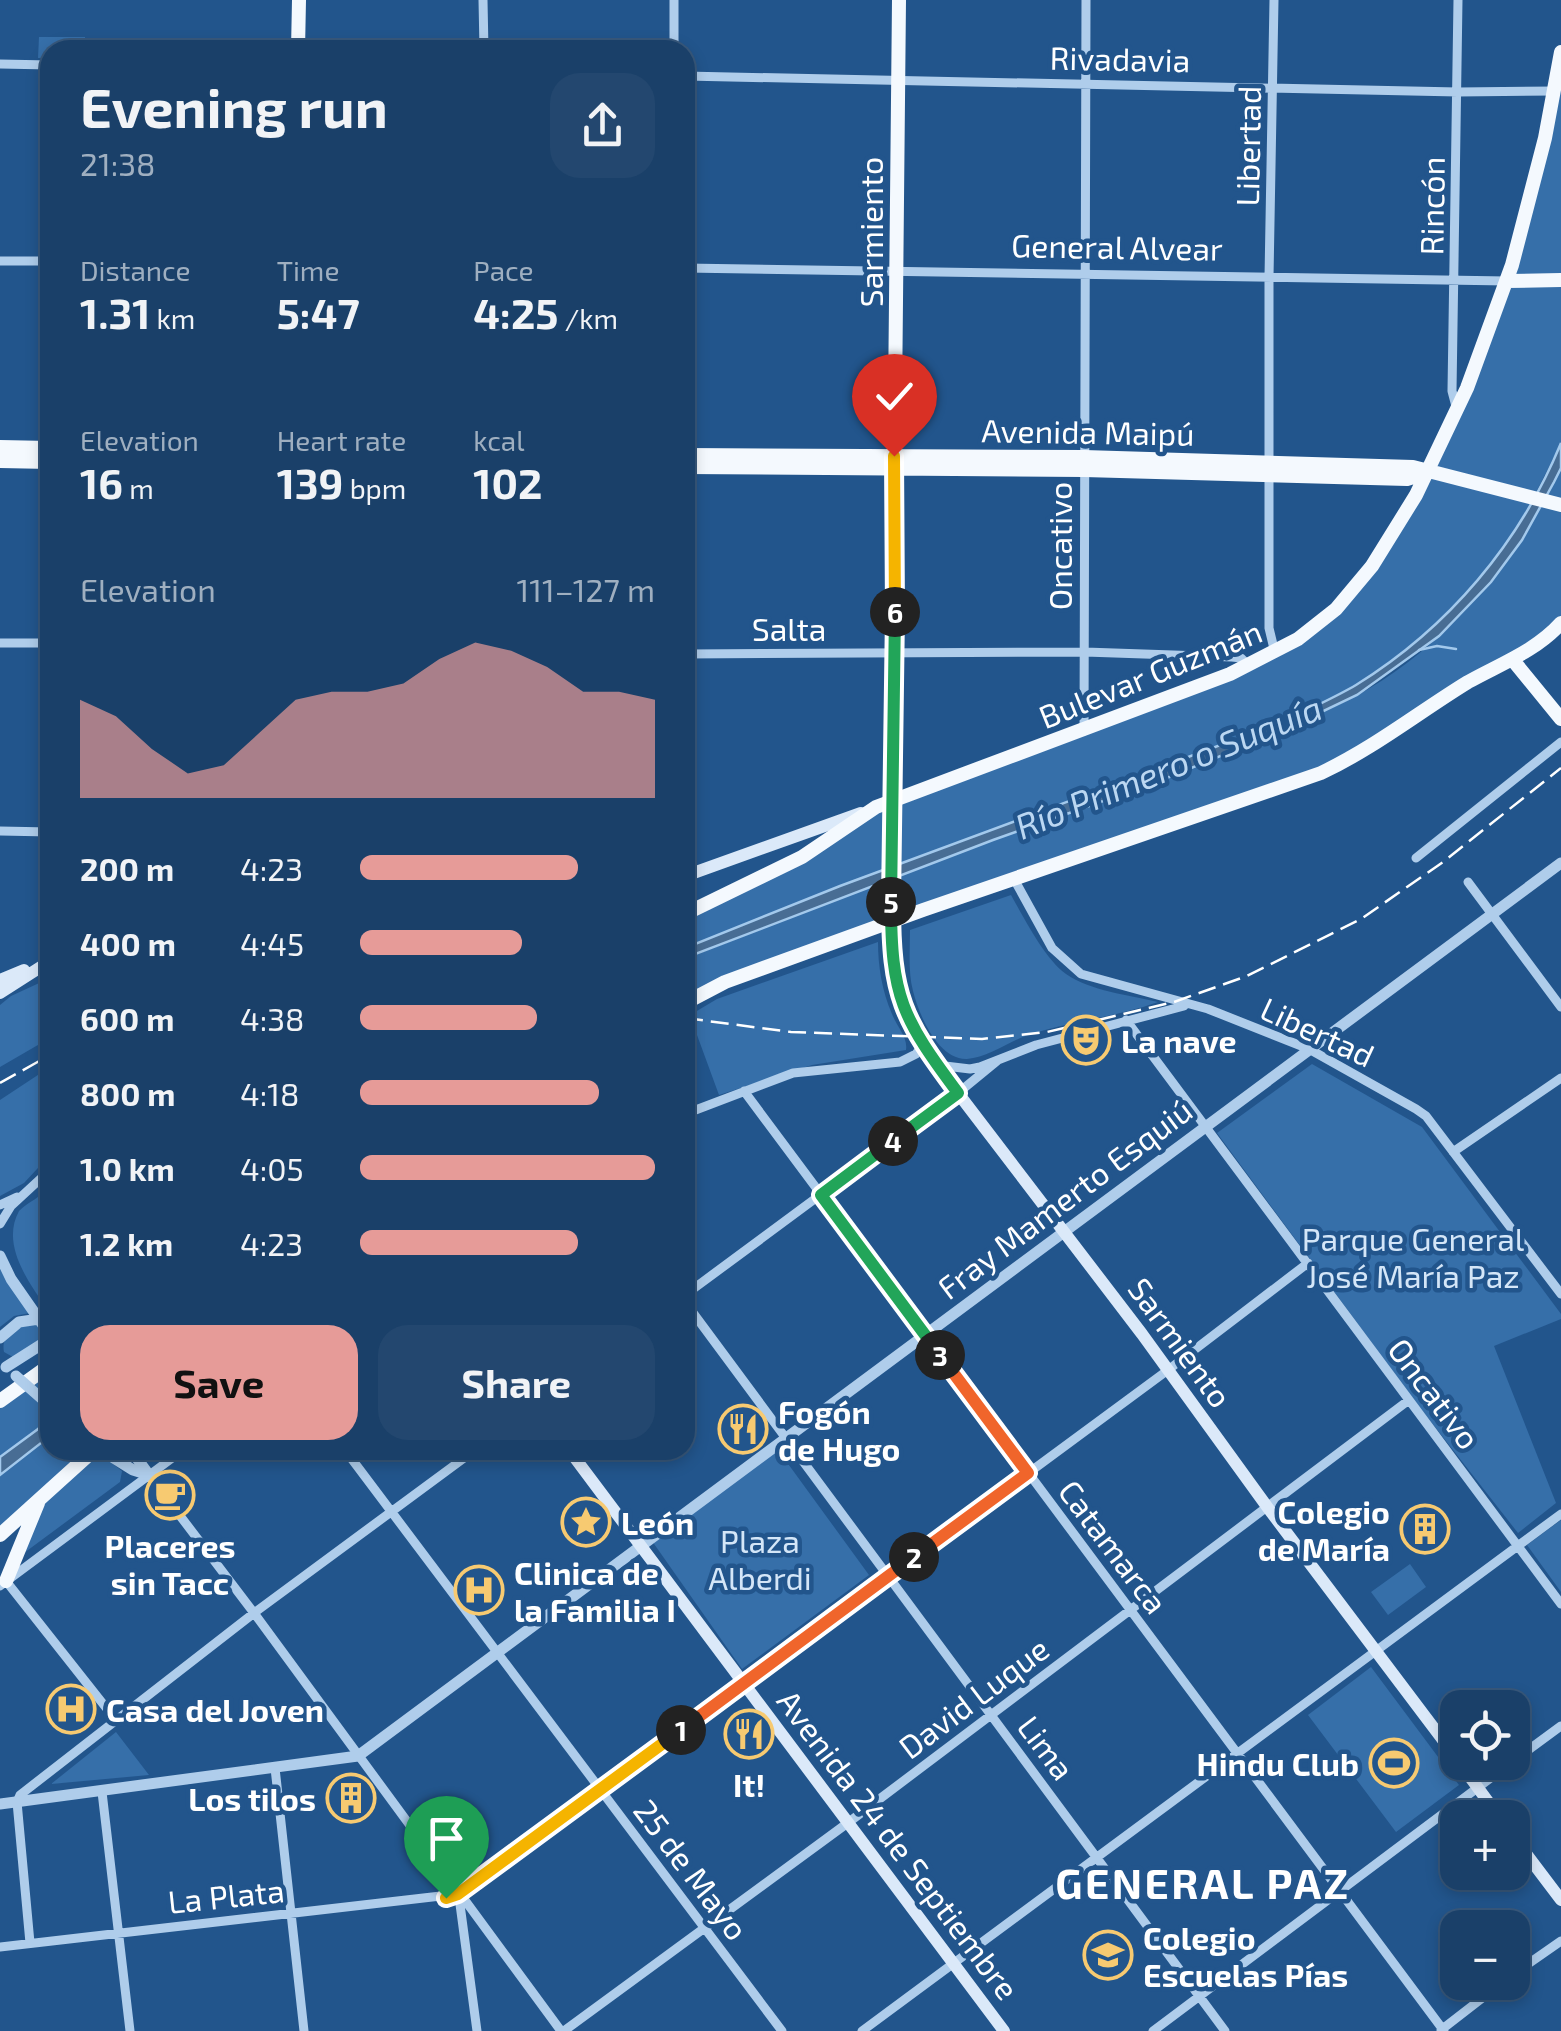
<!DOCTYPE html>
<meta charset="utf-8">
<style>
:root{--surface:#1a4069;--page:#23476f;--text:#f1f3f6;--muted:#9fafc0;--line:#38597d;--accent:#e69b98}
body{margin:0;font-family:"Exo 2",sans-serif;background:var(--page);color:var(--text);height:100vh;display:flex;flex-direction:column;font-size:38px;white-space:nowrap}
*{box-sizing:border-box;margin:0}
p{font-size:32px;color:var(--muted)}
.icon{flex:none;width:55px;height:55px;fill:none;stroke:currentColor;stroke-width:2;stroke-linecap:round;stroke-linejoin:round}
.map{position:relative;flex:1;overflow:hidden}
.drawer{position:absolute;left:40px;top:40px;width:655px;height:1420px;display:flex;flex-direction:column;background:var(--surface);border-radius:30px;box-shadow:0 5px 15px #0003,0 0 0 2px var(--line)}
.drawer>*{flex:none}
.controls{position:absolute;left:1440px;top:1690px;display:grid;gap:20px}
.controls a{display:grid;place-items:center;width:90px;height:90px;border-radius:20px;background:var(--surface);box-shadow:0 5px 15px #0003,0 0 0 2px var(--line);font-size:50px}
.pin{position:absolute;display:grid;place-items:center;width:85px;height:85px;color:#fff;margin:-102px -42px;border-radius:50% 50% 50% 0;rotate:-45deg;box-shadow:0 0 10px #0007}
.pin .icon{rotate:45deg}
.km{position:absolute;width:50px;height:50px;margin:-25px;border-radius:50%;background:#222;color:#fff;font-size:28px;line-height:50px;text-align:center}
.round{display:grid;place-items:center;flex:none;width:105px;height:105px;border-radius:30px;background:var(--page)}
.summary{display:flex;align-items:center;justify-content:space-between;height:170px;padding:0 40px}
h1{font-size:55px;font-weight:700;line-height:75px}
.stats{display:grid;grid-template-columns:repeat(3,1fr);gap:15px;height:170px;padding:10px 40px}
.stats div{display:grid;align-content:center}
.stats b{font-size:42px;font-weight:700}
.stats small{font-size:28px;font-weight:400}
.stats p{font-size:28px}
.chart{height:280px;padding:20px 40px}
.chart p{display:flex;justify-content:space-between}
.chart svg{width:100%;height:180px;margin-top:10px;fill:var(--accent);opacity:.7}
.button{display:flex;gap:20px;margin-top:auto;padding:20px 40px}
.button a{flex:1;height:115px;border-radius:30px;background:var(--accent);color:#111;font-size:40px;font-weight:700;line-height:115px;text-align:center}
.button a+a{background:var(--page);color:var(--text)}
ul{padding:0 40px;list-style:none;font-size:32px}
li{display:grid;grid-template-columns:160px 120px 1fr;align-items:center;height:75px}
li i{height:25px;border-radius:12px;background:var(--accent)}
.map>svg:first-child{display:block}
.green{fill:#366fa9}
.water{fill:#486d94;stroke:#a3c9ec;stroke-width:2.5}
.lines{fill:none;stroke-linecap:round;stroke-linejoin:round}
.stream{stroke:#a3c9ec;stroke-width:2.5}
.minor{stroke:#afcdeb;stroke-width:9}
.tertiary{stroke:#afcdeb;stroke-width:11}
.secondary{stroke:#dbe9f9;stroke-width:12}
.primary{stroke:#f4f9fe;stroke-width:14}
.rail{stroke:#fff;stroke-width:2.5;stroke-dasharray:18 8;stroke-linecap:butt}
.tertiary-bridge{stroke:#afcdeb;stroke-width:11}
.secondary-bridge{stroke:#dbe9f9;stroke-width:12}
.split-1-casing{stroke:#fff;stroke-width:20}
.split-2-casing{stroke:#fff;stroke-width:20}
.split-3-casing{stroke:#fff;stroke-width:20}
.split-4-casing{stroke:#fff;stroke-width:20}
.split-5-casing{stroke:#fff;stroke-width:20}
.split-6-casing{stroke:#fff;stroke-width:20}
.split-7-casing{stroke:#fff;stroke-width:20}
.split-1{stroke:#f5b400;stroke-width:12}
.split-2{stroke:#f0652b;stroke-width:12}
.split-3{stroke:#f0652b;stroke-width:12}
.split-4{stroke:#22a559;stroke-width:12}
.split-5{stroke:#22a559;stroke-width:12}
.split-6{stroke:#22a559;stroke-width:12}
.split-7{stroke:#f5b400;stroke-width:12}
.labels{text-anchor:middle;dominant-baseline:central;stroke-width:9;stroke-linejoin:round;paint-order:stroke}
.street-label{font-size:32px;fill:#fff;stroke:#22558c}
.poi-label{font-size:32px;font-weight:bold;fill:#fff;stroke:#22558c;text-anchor:start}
.park-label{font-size:32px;fill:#d4e6f8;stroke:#22558c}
.water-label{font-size:35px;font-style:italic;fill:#bbd7f2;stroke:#22558c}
.district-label{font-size:42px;font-weight:bold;letter-spacing:2.5px;fill:#fff;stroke:#22558c}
</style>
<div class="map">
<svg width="1561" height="2031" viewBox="0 0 1561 2031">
<rect width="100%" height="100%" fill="#22558c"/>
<!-- green -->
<path class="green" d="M39,37H85V50H50V58H38Z
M1561,52V443L1519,526L1501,552L1445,616L1389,663L1353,687L1288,720L841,886L685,948V914L766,876L876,807L1177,697L1322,622L1416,495L1512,265Z
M1561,468V623L1364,751L685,1003V959C789,919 892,876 997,839C1078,811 1159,781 1238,747C1277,731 1318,716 1356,696C1448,646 1516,561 1561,468Z
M1011,895C1024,918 1045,959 1066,974C1090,991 1129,995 1158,1002C1116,1017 1073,1021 1031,1034C1011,1040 988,1058 967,1059C938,1060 919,1015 913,991C908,972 910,950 910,930Z
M878,942C878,966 882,991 892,1014C897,1027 908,1037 906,1050L812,1065L719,1095L697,1035L685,1041V1018L717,999Z
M50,978V1038L0,1067V1005L11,996Z
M1312,1064L1422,1127L1561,1314V1319L1494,1346L1556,1503L1518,1533L1417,1404L1217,1133Z
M50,1067V1155L24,1183L0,1196V1100Z
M50,1187V1313C30,1284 0,1246 19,1211C28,1202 41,1197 50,1187Z
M0,1268L30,1313L14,1316L0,1327Z
M36,1324L42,1331L40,1340L13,1357L4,1352C0,1334 20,1325 36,1324Z
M50,1365V1415L38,1429L0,1457V1401Z
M50,1436V1450H94L0,1535V1475Z
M778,1450L869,1575L742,1669L652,1541Z
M100,1454L122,1471L120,1482L24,1553L36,1510Z
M1561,1520V1592L1527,1545Z
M1410,1564L1426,1587L1388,1615L1371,1592Z
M1371,1667L1459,1785L1396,1832L1308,1715Z
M116,1732L149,1775L51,1784Z"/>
<!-- water -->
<path class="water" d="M1561,443V468L1554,482L1522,540L1491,582L1439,636L1357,695L1284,730L1157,782L993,840L685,958V948L840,886L1288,720C1310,708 1334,698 1356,685C1448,628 1520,543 1561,443Z
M50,1415V1436L0,1475V1457L38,1429Z"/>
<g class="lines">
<!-- stream -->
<path class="stream" d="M1419,650L1437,646L1456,649"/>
<!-- minor -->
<path class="minor" d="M483,0L484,50
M674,0V50
M1274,0L1269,277V628L1275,653
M0,64L50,65
M685,76L1458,92L1555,91
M0,261H50
M685,268L1507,281
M1457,410L1452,391L1458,0
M0,643H50
M685,654L1085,652L1232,657L1241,658L1249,666
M685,715L687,876
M1084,731L1086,0
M0,831L50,832
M1416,858L1561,742
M1014,879L1052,948L1081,974L1208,1009L1309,1049L1416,1109L1426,1116L1561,1294
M1468,882L1561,1007
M1126,1020L1561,1604
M937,1065L970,1069L980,1067L1036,1045L1184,1006
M744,1091L1444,2031
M685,1114L793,1073L900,1062L916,1054L922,1046
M1453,1152L1561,1078
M0,1205L17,1197
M0,1224L11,1206L50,1170
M685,1295L958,1093L997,1061
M685,1302L1225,2031
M345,1450L782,2031
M149,1475L254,1613L561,2031
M6,1581L115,1719
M0,1586L183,1450
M1512,1762L1561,1726
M275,1768L304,2031
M102,1792L130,2031
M459,1897L477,2031
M30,1943L17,1802L20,1795L254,1613L475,1450
M0,1947L458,1894L1168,1370L1308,1263
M1512,1975L1561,1941
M1441,2030L1503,1982
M564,2031L849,1822L1409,1400
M862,2031L1561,1514
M1153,2031L1512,1762"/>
<!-- tertiary -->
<path class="tertiary" d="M0,1256L11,1279L50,1335
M0,1338L19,1322L39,1319
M6,1367L50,1339
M101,1450L133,1470L149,1475
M131,1450L149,1475
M0,1804L358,1756L1561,863"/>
<!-- secondary -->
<path class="secondary" d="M685,876L861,813
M891,943C894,979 901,1015 922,1046L1142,1334L1268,1508L1458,1760
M0,980L24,970
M0,993L50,961
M569,1450L1004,2031
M1459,1762L1500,1818
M1512,1835L1561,1900"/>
<!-- primary -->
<path class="primary" d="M298,50L299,0
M1507,281L1561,280
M0,447L50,448
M685,455L1084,457L1413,467L1561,505
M0,461L50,462
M685,467L1084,470L1407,479L1429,472
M1512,659L1561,719
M891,802L899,0
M685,914L802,857L876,807L1230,674L1298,639L1336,609L1372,566L1416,495L1467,388L1512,265L1545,138L1561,52
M685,1003L725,982L923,910L1321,773C1374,748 1419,712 1468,682C1500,664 1536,651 1561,623
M0,1401L50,1365
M0,1535L94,1450
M6,1581L38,1503"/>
<!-- rail -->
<path class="rail" d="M685,1018L791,1032L982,1039L1047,1032L1174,1002L1247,976L1361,919L1443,862L1561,768
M0,1083L50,1055"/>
<!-- tertiary-bridge -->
<path class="tertiary-bridge" d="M16,1376L50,1406"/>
<!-- secondary-bridge -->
<path class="secondary-bridge" d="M891,943L892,824"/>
</g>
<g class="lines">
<!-- split-1 casing -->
<g class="split-1-casing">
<path id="split-1" d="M446,1898L458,1894L681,1730"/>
</g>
<!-- split-2 casing -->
<g class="split-2-casing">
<path id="split-2" d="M681,1730L914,1557"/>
</g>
<!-- split-3 casing -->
<g class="split-3-casing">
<path id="split-3" d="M914,1557L1028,1473L940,1355"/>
</g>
<!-- split-4 casing -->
<g class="split-4-casing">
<path id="split-4" d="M893,1141L821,1195L940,1355"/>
</g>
<!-- split-5 casing -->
<g class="split-5-casing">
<path id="split-5" d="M891,902C891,997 902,1018 958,1093L893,1141"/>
</g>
<!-- split-6 casing -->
<g class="split-6-casing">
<path id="split-6" d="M891,902L895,612"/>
</g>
<!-- split-7 casing -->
<g class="split-7-casing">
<path id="split-7" d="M894,456L895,612"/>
</g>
<!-- split-1 -->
<use href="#split-1" class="split-1"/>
<!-- split-2 -->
<use href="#split-2" class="split-2"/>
<!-- split-3 -->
<use href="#split-3" class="split-3"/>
<!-- split-4 -->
<use href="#split-4" class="split-4"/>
<!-- split-5 -->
<use href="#split-5" class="split-5"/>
<!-- split-6 -->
<use href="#split-6" class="split-6"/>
<!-- split-7 -->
<use href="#split-7" class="split-7"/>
</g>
<!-- icons -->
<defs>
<g id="theatre-ring" transform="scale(2.5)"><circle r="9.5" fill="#22558c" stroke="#f7ca71" stroke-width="1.5"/><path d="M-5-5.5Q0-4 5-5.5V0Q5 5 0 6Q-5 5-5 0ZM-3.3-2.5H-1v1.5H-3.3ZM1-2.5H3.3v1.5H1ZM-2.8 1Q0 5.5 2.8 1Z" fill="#f7ca71"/></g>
<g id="restaurant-ring" transform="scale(2.5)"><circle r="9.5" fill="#22558c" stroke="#f7ca71" stroke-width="1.5"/><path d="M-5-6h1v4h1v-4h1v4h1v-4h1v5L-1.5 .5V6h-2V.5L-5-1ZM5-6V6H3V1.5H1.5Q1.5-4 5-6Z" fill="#f7ca71"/></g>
<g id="cafe-ring" transform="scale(2.5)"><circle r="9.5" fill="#22558c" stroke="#f7ca71" stroke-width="1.5"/><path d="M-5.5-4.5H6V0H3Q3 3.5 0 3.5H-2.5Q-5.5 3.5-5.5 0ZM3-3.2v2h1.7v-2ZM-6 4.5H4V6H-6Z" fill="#f7ca71"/></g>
<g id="sight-ring" transform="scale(2.5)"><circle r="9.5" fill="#22558c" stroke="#f7ca71" stroke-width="1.5"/><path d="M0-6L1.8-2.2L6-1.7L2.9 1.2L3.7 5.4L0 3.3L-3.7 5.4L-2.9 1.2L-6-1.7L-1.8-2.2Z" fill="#f7ca71"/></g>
<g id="building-ring" transform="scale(2.5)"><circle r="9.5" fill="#22558c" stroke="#f7ca71" stroke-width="1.5"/><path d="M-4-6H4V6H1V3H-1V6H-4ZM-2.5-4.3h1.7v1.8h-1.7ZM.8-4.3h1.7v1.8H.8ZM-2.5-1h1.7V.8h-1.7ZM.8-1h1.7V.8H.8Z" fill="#f7ca71"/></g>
<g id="hospital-ring" transform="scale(2.5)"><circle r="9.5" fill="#22558c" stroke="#f7ca71" stroke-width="1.5"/><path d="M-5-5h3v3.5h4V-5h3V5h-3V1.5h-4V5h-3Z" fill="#f7ca71"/></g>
<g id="stadium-ring" transform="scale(2.5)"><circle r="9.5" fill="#22558c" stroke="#f7ca71" stroke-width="1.5"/><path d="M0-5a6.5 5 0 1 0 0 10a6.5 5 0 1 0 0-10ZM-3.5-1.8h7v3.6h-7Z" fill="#f7ca71"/></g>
<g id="school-ring" transform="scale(2.5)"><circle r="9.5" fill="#22558c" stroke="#f7ca71" stroke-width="1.5"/><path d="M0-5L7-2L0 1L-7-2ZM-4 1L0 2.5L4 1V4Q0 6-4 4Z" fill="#f7ca71"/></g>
</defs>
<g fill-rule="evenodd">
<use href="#theatre-ring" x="1086" y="1040"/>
<use href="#restaurant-ring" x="743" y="1429"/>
<use href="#cafe-ring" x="170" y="1495"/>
<use href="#sight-ring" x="586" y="1522"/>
<use href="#building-ring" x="1425" y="1529"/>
<use href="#hospital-ring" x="479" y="1590"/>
<use href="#hospital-ring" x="71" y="1709"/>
<use href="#restaurant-ring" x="749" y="1734"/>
<use href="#stadium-ring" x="1394" y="1763"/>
<use href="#building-ring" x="351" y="1798"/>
<use href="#school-ring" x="1108" y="1955"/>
</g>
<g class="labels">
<!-- street labels -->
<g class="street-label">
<text transform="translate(1120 58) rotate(1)">Rivadavia</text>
<text transform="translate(1247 146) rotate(-89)">Libertad</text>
<text transform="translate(1431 206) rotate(-89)">Rincón</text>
<text transform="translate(870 232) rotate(-90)">Sarmiento</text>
<text transform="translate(1117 246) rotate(1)">General Alvear</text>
<text transform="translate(1088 431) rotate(1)">Avenida Maipú</text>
<text transform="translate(1059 546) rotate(-90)">Oncativo</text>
<text x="789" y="628">Salta</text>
<text transform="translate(1150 673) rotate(-22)">Bulevar Guzmán</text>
<text transform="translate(1318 1031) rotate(25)">Libertad</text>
<text transform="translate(1064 1198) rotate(-37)">Fray Mamerto Esquiú</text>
<text transform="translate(1181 1342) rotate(54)">Sarmiento</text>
<text transform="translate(1435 1393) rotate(53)">Oncativo</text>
<text transform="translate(1114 1546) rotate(53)">Catamarca</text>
<text transform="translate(973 1697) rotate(-37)">David Luque</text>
<text transform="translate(1047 1747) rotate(53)">Lima</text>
<text transform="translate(899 1844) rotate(53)">Avenida 24 de Septiembre</text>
<text transform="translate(692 1869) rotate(53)">25 de Mayo</text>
<text transform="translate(226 1895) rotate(-6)">La Plata</text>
</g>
<!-- poi labels -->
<g class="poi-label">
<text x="1121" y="1040">La nave</text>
<text x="778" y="1411">Fogón<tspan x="778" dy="37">de Hugo</tspan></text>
<text x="1390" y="1511" text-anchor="end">Colegio<tspan x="1390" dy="37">de María</tspan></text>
<text x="621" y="1522">León</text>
<text x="170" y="1545" text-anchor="middle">Placeres<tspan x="170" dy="37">sin Tacc</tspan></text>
<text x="514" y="1572">Clinica de<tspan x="514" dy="37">la Familia I</tspan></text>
<text x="106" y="1709">Casa del Joven</text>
<text x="1359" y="1763" text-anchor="end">Hindu Club</text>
<text x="749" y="1784" text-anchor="middle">It!</text>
<text x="316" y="1798" text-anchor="end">Los tilos</text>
<text x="1143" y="1937">Colegio<tspan x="1143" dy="37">Escuelas Pías</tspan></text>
</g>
<!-- park labels -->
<g class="park-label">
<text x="1413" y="1238">Parque General<tspan x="1413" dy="37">José María Paz</tspan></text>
<text x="760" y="1540">Plaza<tspan x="760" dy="37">Alberdi</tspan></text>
</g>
<!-- water labels -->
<g class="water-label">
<text transform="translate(1168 766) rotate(-22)">Río Primero o Suquía</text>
</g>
<!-- district labels -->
<g class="district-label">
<text x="1203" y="1882">GENERAL PAZ</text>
</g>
</g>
</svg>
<div class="controls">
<a><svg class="icon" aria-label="locate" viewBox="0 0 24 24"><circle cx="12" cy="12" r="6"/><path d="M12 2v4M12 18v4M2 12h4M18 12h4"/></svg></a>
<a>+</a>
<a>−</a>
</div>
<div class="pin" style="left:446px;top:1898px;background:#1e9e55"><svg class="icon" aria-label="arrive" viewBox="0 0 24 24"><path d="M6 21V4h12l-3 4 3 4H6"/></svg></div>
<div class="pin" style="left:894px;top:456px;background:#d93025"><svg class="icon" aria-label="check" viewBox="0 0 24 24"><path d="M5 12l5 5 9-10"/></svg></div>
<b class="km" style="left:681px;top:1730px">1</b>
<b class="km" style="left:914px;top:1557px">2</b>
<b class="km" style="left:940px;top:1355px">3</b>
<b class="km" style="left:893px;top:1141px">4</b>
<b class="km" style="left:891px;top:902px">5</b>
<b class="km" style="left:895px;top:612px">6</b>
<section class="drawer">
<div class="summary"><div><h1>Evening run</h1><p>21:38</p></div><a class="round"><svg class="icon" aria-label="share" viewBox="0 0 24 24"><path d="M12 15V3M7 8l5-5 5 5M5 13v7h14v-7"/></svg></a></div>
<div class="stats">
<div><p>Distance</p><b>1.31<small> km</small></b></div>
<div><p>Time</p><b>5:47</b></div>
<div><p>Pace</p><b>4:25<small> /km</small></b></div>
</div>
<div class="stats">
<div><p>Elevation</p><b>16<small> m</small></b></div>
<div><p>Heart rate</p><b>139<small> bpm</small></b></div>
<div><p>kcal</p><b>102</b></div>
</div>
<div class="chart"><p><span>Elevation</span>111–127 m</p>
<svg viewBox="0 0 160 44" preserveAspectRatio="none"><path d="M0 44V20L10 24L20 32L30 38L40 36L50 28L60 20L70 18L80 18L90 16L100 10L110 6L120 8L130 12L140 18L150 18L160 20V44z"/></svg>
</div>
<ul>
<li><b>200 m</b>4:23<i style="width:74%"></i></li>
<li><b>400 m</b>4:45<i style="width:55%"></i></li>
<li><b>600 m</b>4:38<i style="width:60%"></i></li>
<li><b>800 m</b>4:18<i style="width:81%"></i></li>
<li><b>1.0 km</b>4:05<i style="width:100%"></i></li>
<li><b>1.2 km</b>4:23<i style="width:74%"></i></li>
</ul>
<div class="button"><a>Save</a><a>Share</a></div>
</section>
</div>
